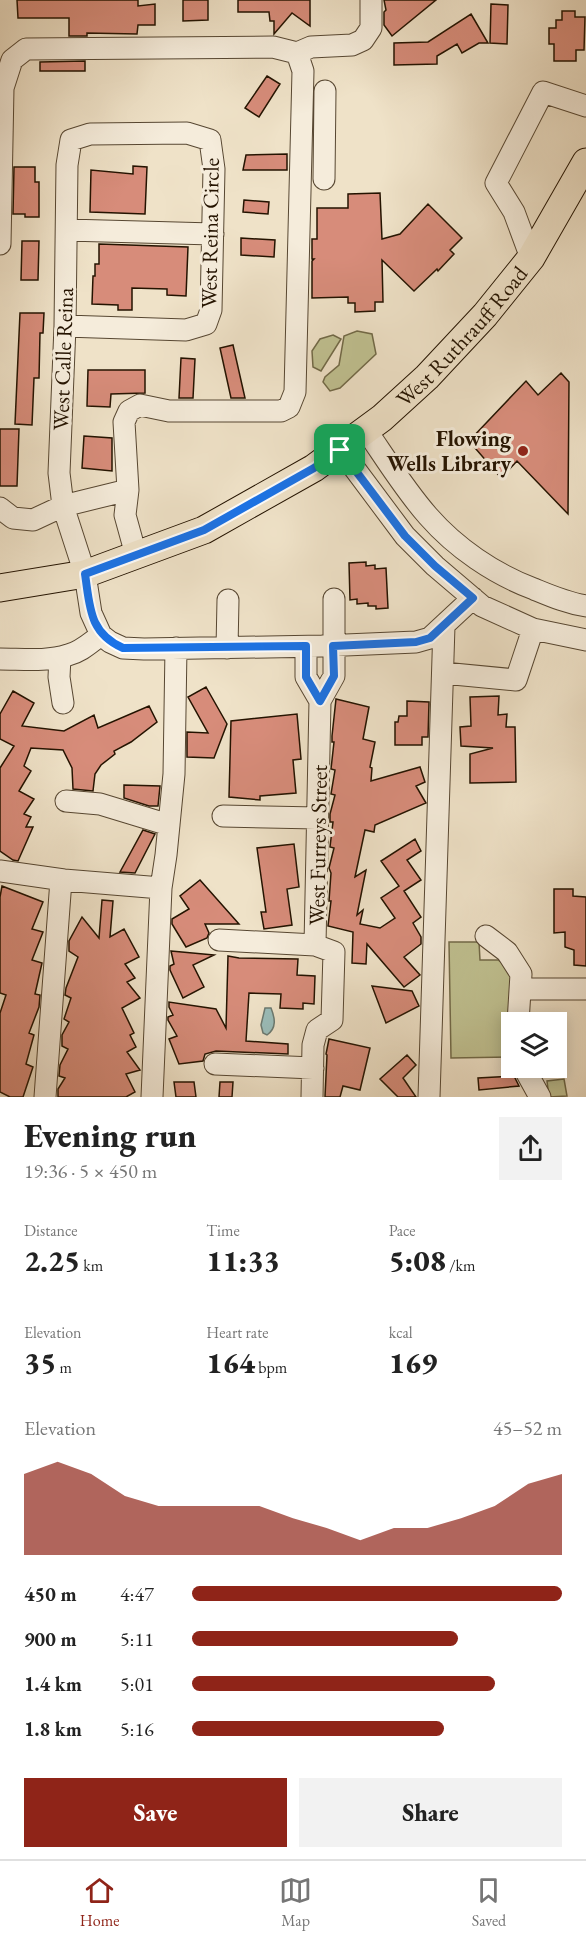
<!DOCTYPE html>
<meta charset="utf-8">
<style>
:root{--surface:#fff;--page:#f2f2f2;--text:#222;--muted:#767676;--line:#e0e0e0;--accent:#8f2418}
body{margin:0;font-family:"EB Garamond",serif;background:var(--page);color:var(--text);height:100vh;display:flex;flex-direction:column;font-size:22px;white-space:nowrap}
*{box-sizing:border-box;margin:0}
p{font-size:20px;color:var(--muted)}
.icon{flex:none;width:33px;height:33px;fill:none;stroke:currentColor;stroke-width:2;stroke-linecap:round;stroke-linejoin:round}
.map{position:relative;height:1097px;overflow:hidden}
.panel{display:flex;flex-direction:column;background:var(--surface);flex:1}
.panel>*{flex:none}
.tools{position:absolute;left:501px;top:1012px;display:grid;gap:12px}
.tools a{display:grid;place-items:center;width:66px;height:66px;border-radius:0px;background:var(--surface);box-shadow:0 3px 15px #0003;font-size:30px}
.pin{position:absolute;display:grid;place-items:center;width:51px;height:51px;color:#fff;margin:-26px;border-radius:12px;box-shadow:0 3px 9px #0006}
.round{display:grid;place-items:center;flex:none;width:63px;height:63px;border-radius:0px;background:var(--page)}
.headline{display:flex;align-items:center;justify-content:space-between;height:102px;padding:0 24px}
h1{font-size:33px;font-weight:800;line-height:45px}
.figures{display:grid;grid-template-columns:repeat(3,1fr);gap:9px;height:102px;padding:6px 24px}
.figures div{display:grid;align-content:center}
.figures b{font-size:30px;font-weight:800}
.figures small{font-size:16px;font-weight:400}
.figures p{font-size:16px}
.chart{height:168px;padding:12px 24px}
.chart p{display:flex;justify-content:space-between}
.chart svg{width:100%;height:108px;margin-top:6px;fill:var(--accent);opacity:.7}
.primary-button{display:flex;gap:12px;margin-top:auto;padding:12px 24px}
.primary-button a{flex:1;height:69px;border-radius:0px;background:var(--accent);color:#fff;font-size:24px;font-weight:800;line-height:69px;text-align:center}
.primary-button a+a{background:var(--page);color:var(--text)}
ul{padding:0 24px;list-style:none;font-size:20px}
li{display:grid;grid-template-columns:96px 72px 1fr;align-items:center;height:45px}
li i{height:15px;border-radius:8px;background:var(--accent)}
.menu{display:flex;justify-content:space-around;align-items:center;height:84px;border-top:2px solid var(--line);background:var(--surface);font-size:16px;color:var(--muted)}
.menu a{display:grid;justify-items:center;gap:3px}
.menu .active{color:var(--accent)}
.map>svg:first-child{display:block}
.green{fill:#c0c191;stroke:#726a48;stroke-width:1.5}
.water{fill:#9abdba;stroke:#6b7970;stroke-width:1.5}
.building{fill:#d78c7a;stroke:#241300;stroke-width:1.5}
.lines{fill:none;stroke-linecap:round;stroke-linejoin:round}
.minor-casing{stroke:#574732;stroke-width:23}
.major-casing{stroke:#241300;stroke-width:29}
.minor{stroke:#f5ecdb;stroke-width:21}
.major{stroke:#efe2c8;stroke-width:27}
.route-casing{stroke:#fff;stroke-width:12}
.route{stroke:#1a73e8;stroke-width:8}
.poi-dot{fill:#8f2418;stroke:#f5ecdb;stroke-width:2}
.labels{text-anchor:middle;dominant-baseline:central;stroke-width:6;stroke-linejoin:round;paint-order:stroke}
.street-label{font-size:22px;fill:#241300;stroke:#f5ecdb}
.poi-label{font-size:22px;font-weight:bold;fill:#241300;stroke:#f5ecdb;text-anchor:end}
</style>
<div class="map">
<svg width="586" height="1097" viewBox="0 0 586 1097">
<rect width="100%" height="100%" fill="#efe2c8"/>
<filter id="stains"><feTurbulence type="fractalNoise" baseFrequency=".00333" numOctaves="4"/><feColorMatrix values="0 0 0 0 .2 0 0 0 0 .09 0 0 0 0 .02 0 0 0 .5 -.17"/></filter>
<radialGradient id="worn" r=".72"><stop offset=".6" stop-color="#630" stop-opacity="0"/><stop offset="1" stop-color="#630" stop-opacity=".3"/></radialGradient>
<!-- green -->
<path class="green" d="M357,331L372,334L376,354L340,388L330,391L323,382L325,377L339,365L344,336Z
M333,335L341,339L321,371L313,367L312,351L320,339Z
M449,942H479L480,960H498L514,971L511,1057L451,1058Z
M564,1079L567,1096L549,1097L547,1081Z"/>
<!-- water -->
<path class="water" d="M265,1008H271C275,1018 277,1028 267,1035L263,1033L261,1025Z"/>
<!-- building -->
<path class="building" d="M17,0H138V6L155,4V25H138L137,34L87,33V36H69V18H18Z
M183,0H208V20L183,21Z
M238,0H310V26L292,13L274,34V21H270L269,12H238Z
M384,0H436L392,36L384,25V12L386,10Z
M491,4L508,5L507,44L490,43Z
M562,11H575V17H585L584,50H576V61H554V44H549V28H556V20H562Z
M471,14L488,43H479L462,53L457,44L437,56V64L394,65V43L428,42Z
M85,61V71H40V62Z
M267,76L280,84L259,117L245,108Z
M287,154V170H243L246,155Z
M133,166L147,167L145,214L90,212L91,170L133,174Z
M14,167H35V182H39V217H25V214H13Z
M380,193L382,239L400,234L428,204L462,238L450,250L454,254L438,271L437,269L414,291L382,260L383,302H375V311L355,312V303H348V297L312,298V261L314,259H312V239H317V208H348V194Z
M244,200L269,202L268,214L243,212Z
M241,238L275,240L274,257L241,255Z
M22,241H39L38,280H21Z
M99,244L188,247L186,296L167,295V289L132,288V310H118V305L92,304L93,276H95V264H99Z
M20,313H44L43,333H40L39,378H34L32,425L15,424Z
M233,345L245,398H231L220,348Z
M181,358L195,359L193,398H179Z
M88,370H145V393L111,394L110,407L87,406Z
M561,373L569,382L568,514L517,461L501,478L469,441L526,381L538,395Z
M0,429H19L17,486H0Z
M84,436L112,438V471L82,468Z
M366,562V566L375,565V569L386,568L388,608L376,609V606H368V603L357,604V599L350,600L349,563Z
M206,687L227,724L214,758L187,757V732L208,733L188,697Z
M13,691L34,703L22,726L64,731L94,715L98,728L149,706L157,722L131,742L114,751L115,754L101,765L95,774L93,791L73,789L72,768L63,750L31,748L24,766L31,771L19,791L34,799L24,814L31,817L26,827H33L18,861L13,860L0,851V768L14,746L0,739V714Z
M499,696L498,715L507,714L506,727H515L516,782L470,783V754L493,748L461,746L460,727L471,726L470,697Z
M336,699L369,707L363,739L375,742L370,767L372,768L371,781L420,767L425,782L416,786L426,803L375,825L374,832L365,830L355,877L366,870L357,915L363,910L360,924L380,928L395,918L381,898L399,886L381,861L415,839L421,851L407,860L421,880L404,891L421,917L413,923L421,937V944L404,957L420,975L404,987L367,944L366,964L352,963L353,932L328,926L331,901H329L331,873L329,868L334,848L330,847L333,822H330V814L335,795L331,794L335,770L331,769L334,742H332V736Z
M407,701L429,702L428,737H422V745H395V722H398L399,716H407Z
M297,714L301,759L293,760L296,793L260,796V800L229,797L231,721Z
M124,785L160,786L158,806H149L124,798Z
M143,830L155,834L135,873L120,872Z
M294,844L299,887L287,889L292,925L264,929L261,912H266L257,848Z
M200,880L239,924H205L209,933L207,938L186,947L172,924V919L189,909L180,896Z
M2,886L43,902L32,929L43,932L32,960L42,963L35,994L40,995L39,1007L29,1033L34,1035L26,1064L33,1067L23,1097H10L0,1092V1013L6,995L0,993V897Z
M554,889H573V896L586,897V966L574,965V950L565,947V932L554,933Z
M102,900L113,901L110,937L124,929L139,957L125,964L135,978L127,982L140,998L122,1008L134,1033L130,1035L136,1047L127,1052L140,1070L126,1074L135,1092L126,1097H58V1089L65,1078L59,1076L60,1065L68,1049L62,1046V1035L69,1022L64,1019L71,998L65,995L66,988L78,957L69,951V941L82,917L99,938Z
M171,951L214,955L193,965L204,987L183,998L170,970V966L174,964Z
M228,956L239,958L298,959L297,975L315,976L314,1004L303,1003V1009L280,1008L281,994L249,993L246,1041L288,1044V1054L216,1051L205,1054L203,1061L179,1064L169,1039L177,1036L168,1020V1017L173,1015L169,1007V1002L216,1009L226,1028Z
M372,986L412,991L419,1006L386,1023Z
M329,1039L370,1048L360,1090L343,1086L340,1097H325L327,1055L326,1054Z
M407,1055L416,1065L403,1078L416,1097H398L380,1079Z
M514,1076L519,1086L479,1090L478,1078Z
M174,1082H194L196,1097H176Z
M220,1082H233L232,1097H219Z"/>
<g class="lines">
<!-- minor casing -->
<g class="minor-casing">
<path id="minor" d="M297,53L311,47L352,45L363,40L371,28V0
M324,179L325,91
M67,230L213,234
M0,244L3,88L12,60L26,49L273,47L297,53L303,71L295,392L289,407L281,411H169L140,405L129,411L124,422L128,490L63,506L33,520L13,518L0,508
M531,258L514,212L496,183L543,92L586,106
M65,326L186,330L206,324L211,310L214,169L210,140L187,133L90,134L71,140L67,165L65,326L59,473L63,506L85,574L91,613L101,635L110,642L123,648L144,649L322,646L416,642L430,638L473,598
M366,430C386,459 405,490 428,516C456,548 494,574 534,589C551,596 567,603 586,606
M340,449L405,536L435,566L482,606L533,629L586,640
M128,490L125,515L136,555
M306,647V677L320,701L315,945L334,952L332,1020L317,1030L313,1045L312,1097
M227,648L228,600
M60,657L59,677L63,703
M0,659C22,659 47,662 68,655C81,652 91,642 101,635
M443,673L516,680L533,629
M320,701L334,676V599
M66,801L100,804L169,825
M223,816L317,818
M0,871L64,880L161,888
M486,936L507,952L521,974L518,1023
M219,940L315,945
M520,989H586
M215,1064L313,1068
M524,1068L540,1097
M45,1097L61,880
M152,1097L161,888L166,855L174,774L176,648
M429,1097L444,626"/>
</g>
<!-- major casing -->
<g class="major-casing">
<g id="major">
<path id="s1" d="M0,588L85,574L204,530L314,468L382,418L427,377L485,315L531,258L586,162"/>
</g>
</g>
<!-- minor -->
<use href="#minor" class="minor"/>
<!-- major -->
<use href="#major" class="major"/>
</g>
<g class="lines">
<!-- route casing -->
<g class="route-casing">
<path id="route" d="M340,450L405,536L435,566L473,598L430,638L416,642L333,646L334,676L320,701L306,677V646L123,648C89,633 90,607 85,574L204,530L314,468Z"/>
</g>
<!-- route -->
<use href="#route" class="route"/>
</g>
<!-- markers -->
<circle class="poi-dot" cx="523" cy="451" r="6"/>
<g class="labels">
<!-- street labels -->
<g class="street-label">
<text transform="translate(210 233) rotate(-89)">West Reina Circle</text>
<text stroke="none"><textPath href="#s1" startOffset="538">West Ruthrauff Road</textPath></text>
<text transform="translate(63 359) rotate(-88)">West Calle Reina</text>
<text transform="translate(318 845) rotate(-89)">West Furreys Street</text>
</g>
<!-- poi labels -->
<g class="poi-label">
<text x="511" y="438">Flowing<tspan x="511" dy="25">Wells Library</tspan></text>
</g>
</g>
<rect width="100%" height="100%" filter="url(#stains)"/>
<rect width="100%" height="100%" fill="url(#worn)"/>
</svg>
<div class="tools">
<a><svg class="icon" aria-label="layers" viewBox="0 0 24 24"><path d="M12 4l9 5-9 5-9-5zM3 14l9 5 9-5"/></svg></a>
</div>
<div class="pin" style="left:340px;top:450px;background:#1e9e55"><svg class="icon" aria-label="arrive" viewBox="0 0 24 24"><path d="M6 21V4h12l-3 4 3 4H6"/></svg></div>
</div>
<section class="panel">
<div class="headline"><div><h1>Evening run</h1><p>19:36 · 5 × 450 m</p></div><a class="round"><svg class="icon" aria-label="share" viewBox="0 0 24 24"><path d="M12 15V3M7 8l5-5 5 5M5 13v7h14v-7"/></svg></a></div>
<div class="figures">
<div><p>Distance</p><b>2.25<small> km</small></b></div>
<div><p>Time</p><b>11:33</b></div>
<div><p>Pace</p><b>5:08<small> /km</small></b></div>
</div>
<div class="figures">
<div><p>Elevation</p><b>35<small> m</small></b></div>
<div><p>Heart rate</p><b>164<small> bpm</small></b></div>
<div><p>kcal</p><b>169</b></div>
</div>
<div class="chart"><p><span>Elevation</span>45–52 m</p>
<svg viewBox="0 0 160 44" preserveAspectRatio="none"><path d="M0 44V11L10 6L20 11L30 20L40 24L50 24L60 24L70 24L80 29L90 33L100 38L110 33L120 33L130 29L140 24L150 15L160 11V44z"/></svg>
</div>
<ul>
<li><b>450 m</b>4:47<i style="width:100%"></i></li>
<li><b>900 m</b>5:11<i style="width:72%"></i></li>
<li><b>1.4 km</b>5:01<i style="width:82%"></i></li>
<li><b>1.8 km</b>5:16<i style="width:68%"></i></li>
</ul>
<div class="primary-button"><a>Save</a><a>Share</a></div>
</section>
<nav class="menu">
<a class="active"><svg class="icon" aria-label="home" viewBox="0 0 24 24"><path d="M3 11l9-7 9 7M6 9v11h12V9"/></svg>Home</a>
<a><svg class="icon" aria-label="map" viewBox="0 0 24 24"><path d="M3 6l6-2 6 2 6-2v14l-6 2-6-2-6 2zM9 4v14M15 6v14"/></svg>Map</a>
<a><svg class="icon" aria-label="saved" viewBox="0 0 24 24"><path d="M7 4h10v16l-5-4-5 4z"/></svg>Saved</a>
</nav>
